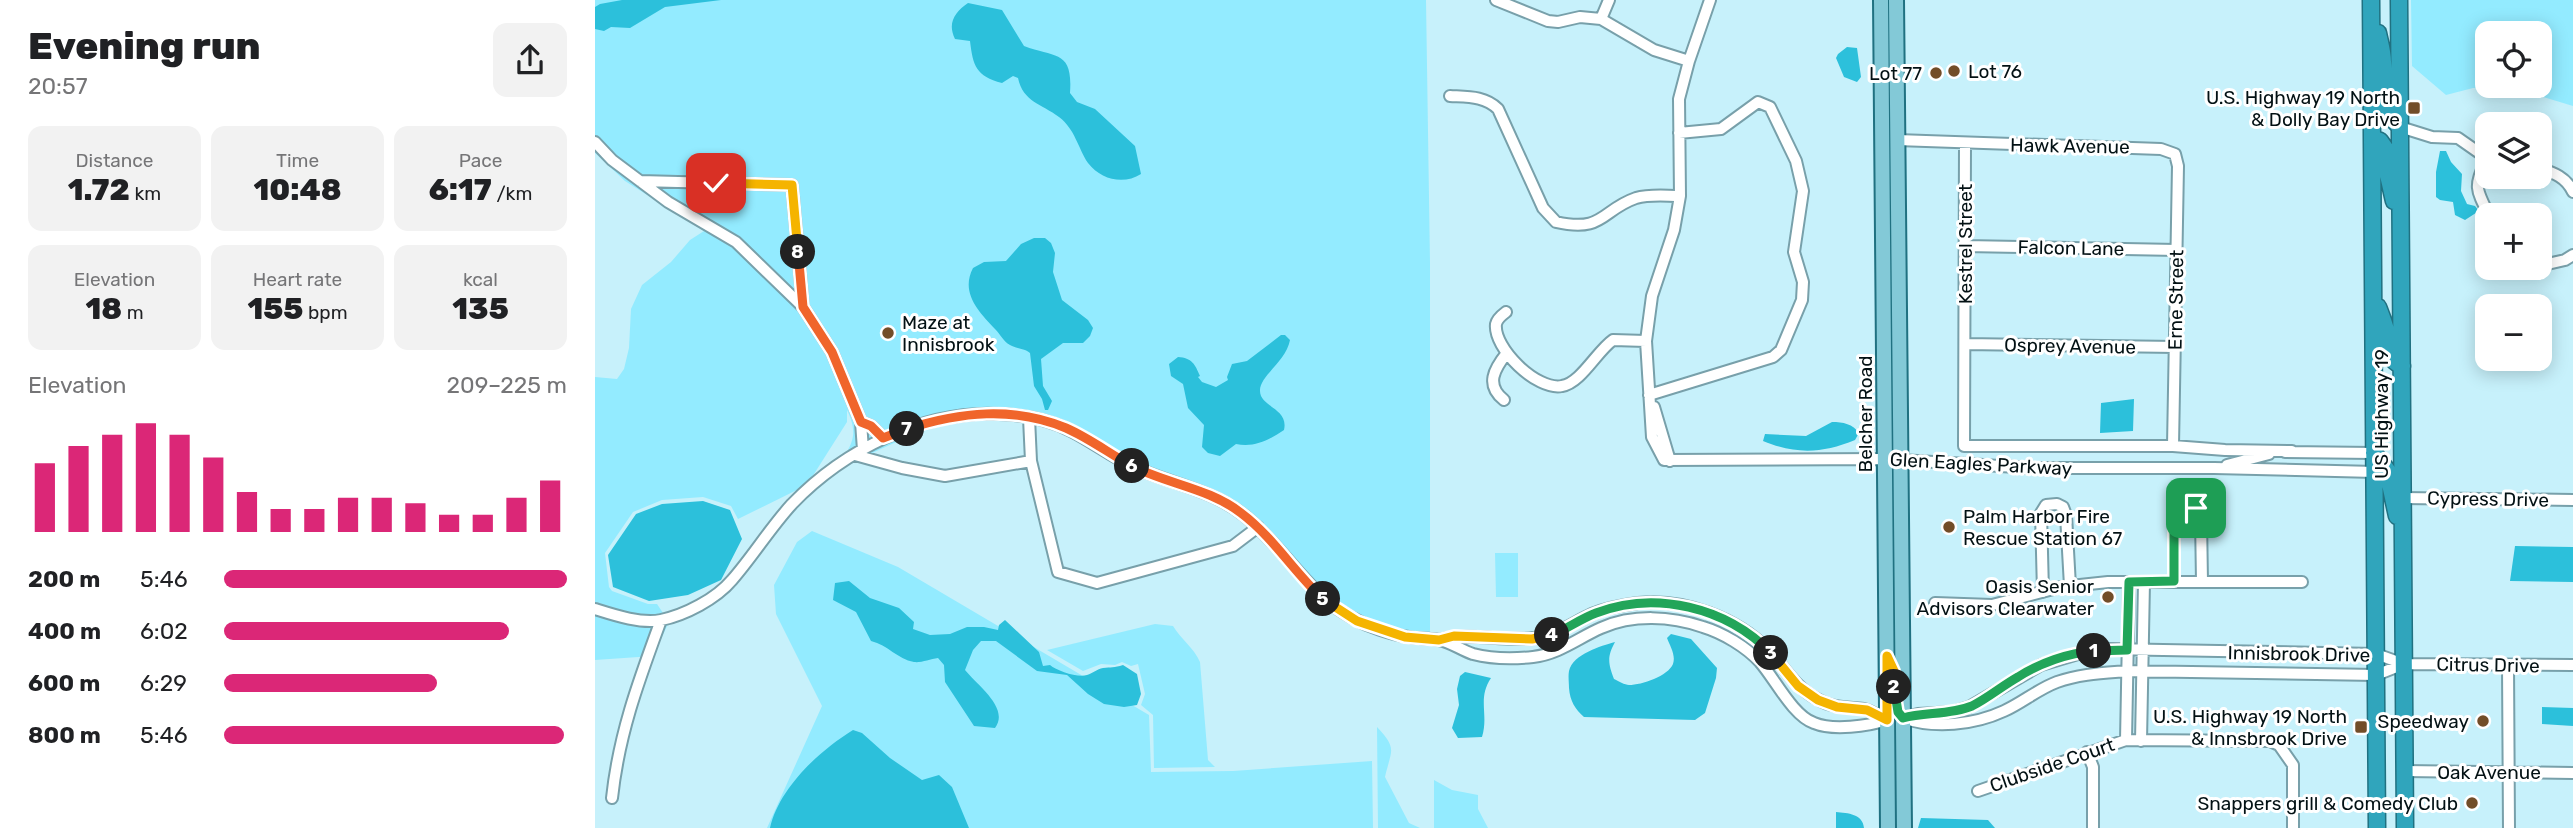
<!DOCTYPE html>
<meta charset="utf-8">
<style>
:root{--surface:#fff;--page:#f2f2f2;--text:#202124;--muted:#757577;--accent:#db2777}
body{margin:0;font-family:Rubik,sans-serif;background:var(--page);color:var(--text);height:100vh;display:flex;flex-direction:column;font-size:26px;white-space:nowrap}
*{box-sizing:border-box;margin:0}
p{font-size:23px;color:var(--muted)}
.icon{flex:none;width:38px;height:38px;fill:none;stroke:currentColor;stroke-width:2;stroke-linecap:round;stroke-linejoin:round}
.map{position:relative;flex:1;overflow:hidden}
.side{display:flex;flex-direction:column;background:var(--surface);width:595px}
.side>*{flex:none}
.buttons{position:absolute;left:1880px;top:21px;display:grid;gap:14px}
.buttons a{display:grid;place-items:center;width:77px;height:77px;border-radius:14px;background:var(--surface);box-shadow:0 4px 18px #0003;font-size:35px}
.pin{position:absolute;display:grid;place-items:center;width:60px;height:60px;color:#fff;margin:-30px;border-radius:14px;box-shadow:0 4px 10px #0006}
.km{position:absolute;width:35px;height:35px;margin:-18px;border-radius:50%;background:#222;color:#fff;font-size:19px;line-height:35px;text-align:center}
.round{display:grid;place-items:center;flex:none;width:74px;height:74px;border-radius:14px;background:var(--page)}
.summary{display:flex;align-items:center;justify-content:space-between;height:119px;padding:0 28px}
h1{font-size:38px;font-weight:800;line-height:52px}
.metrics{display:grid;grid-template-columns:repeat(3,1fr);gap:10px;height:119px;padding:7px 28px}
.metrics div{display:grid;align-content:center;border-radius:14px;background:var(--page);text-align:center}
.metrics b{font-size:30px;font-weight:800}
.metrics small{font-size:19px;font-weight:400}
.metrics p{font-size:19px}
.chart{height:196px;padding:14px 28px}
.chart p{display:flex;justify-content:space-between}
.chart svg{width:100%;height:126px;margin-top:7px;stroke:var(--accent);stroke-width:6}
ul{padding:0 28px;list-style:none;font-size:23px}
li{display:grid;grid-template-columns:112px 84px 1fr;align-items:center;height:52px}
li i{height:18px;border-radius:9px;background:var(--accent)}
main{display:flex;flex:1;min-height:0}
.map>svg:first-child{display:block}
.green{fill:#93ebff;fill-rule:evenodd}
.water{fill:#2cc0db}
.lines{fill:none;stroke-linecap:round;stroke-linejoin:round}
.minor-casing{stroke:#78a0aa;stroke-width:14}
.major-casing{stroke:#207181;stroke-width:18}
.highway-casing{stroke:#207181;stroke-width:19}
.minor{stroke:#fff;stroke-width:10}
.major{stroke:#83c9d7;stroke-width:14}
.highway{stroke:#30a5bc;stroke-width:16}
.split-1-casing{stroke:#fff;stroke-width:14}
.split-2-casing{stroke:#fff;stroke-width:14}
.split-3-casing{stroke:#fff;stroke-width:14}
.split-4-casing{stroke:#fff;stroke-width:14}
.split-5-casing{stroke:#fff;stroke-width:14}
.split-6-casing{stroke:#fff;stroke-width:14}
.split-7-casing{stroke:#fff;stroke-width:14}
.split-8-casing{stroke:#fff;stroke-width:14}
.split-9-casing{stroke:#fff;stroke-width:14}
.split-1{stroke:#22a559;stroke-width:9}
.split-2{stroke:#22a559;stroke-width:9}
.split-3{stroke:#f5b400;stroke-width:9}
.split-4{stroke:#22a559;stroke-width:9}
.split-5{stroke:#f5b400;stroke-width:9}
.split-6{stroke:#f0652b;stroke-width:9}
.split-7{stroke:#f0652b;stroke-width:9}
.split-8{stroke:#f0652b;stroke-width:9}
.split-9{stroke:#f5b400;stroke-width:9}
.poi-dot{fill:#724d28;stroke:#fff;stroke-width:2.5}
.labels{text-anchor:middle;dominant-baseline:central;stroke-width:6;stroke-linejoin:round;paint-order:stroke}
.poi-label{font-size:19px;fill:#031114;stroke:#fff;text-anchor:end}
.street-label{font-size:19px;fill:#031114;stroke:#fff}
</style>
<main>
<section class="side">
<div class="summary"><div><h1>Evening run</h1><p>20:57</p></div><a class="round"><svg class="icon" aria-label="share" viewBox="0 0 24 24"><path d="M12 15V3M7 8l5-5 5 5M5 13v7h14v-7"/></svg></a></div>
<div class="metrics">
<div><p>Distance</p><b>1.72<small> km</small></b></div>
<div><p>Time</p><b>10:48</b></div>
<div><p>Pace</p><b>6:17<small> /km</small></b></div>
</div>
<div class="metrics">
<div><p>Elevation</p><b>18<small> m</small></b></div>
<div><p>Heart rate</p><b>155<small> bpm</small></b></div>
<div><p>kcal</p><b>135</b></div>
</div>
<div class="chart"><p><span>Elevation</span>209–225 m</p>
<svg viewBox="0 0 160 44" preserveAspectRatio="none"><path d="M5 44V20M15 44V14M25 44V10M35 44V6M45 44V10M55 44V18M65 44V30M75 44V36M85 44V36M95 44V32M105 44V32M115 44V34M125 44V38M135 44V38M145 44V32M155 44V26"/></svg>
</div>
<ul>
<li><b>200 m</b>5:46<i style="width:100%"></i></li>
<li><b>400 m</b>6:02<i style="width:83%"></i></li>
<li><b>600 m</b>6:29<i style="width:62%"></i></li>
<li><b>800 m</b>5:46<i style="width:99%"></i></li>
</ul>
</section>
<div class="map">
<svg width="1978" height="828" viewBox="0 0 1978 828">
<rect width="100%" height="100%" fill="#c7f1fb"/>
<!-- green -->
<path class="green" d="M0,0H831L835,263V646C783,639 737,619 700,579C683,560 668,537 648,520C617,494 577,490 542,474C515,463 493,446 468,433C397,399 320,430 256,464L251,453C261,437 260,427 252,410V422L212,485L143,519L136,506L108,497L67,500L38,512L10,553L14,587L17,591L53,604H62L74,622L58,656L0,660V377L22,379L29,369L34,348L36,309L47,285L76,262L95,240L109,231L30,181L0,153Z
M1816,0H1978V106L1918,88H1878L1851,95L1817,66ZM1944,33V86H1892V33Z
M217,531L303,567L554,715L556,772L638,771L777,761L778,828H172L227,706L181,614L179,585L202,542Z
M900,553H923V597H901Z
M560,624L578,626C586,639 599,648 605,662L613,760L620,767L559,768L558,715L546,705L550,694L543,664L536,666L527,662L520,665L506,664L488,671L452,650Z
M782,727C803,749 796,750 790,777L814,823L825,828H783Z
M839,780L857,790L883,795V809L893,828H839Z"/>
<!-- water -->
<path class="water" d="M27,0H126L70,7L35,28L16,27L9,31L0,29V7L5,4Z
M373,3L407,10L429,46C461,58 478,50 475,93L482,102L500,109L540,146L546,174C529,185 506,180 493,163C483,148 480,129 464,117C447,104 428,102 423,78L418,76L407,83C381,76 378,66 375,41L360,39C352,23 360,12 373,3Z
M1252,47L1262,48L1266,77L1262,82L1249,77L1241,58L1243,54Z
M1845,151H1851L1856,162L1867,174L1866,191L1872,204L1880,206L1884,211L1870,220L1860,215L1858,202L1845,200L1841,197V172Z
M439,238H450L456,243L460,253L458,272L467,300L493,320L498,328L495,336L488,343H468L446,359L448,386L457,401L453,410H450L447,399L439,386L435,353C429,348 422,349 415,345C408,341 406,335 400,329C384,312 365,293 378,268L389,262L411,261L426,244Z
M686,335H690L695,340C691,362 664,376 665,391C665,407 694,408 689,430C674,440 659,448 641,444L625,456L613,453L607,447L609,425L593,408L588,384L576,376L574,364L583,357C597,358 600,364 605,376L603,377L607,382L621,387L633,380L632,377L637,364L652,361Z
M1539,399L1538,431L1505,433L1506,403Z
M1237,422C1248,422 1258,424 1264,433L1260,440C1228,453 1202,455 1168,441L1170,434L1211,436Z
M108,501L135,510L147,539L126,580L93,595L54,601L18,587L13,555L41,514L67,504Z
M1920,546L1978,547V582L1915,581Z
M254,581L275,598L304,608L319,622L318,629L335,635L355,634L372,627H389L403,630L404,625L410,620L444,652L448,666L455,665C462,671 483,678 492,675C498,673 502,669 508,668C516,667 519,668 528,665L542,674L546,694L542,705L529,707L509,704L493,694L472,675L442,671L401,641H386L378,650L370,670C382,685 415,708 400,728L379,726L350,682L349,665L343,658C335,659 326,663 319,662C302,659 293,645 276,641L261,612L238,600L240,583Z
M1076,634L1096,639L1122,668L1121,678L1110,713L1100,720L989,717C980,709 975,701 974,688C974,683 973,676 974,671C978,654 1006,646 1020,642C1012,657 1013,663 1019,679C1023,681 1030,685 1034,685C1047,685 1073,676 1078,664C1081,655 1075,646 1072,638Z
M870,672L896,678C882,699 894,714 887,737L863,738L857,728L864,705L862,689L865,676Z
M1947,707L1978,708V726L1947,724Z
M258,730L267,733L295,758L327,780L344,775L357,787L374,828H175C184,788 224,751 258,730Z
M1241,812C1253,813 1268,814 1269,828H1241Z
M1326,818L1393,820L1400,828H1323Z"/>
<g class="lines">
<!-- minor casing -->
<g class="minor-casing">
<path id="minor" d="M901,0L953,21L963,22L985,17L1006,19L1059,50L1094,61
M1115,0L1094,61L1084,99L1085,196L1079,230L1057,296L1051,341L1057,437L1069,460L1289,459L1438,468H1619L1780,472
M1006,19L1014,0
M855,96C873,97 890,96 903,109L948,208L961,222C1009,233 1006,210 1041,198C1055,194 1070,196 1085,196
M1805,127L1837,137L1863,138L1883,152L1892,154
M1302,140L1566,149L1580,154L1583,166L1578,446
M0,142L17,160L73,202L141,242L208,307L237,352L266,422L268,450
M1370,144L1369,446H1578L1630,450L1697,451
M1892,157C1880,187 1879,186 1894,215
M1944,168C1959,173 1971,177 1978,192
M45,181L197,185L208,307
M1370,246L1582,250
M1944,266L1970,260L1978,255
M911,312C907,315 902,319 901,324C898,348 942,391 967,386C986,383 1002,351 1018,340L1051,341
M1370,344L1581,347
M1054,395L1178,357L1186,350L1207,300L1208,282L1199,252L1208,191L1201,161L1175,107L1163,102L1126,129L1084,133
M909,400C890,385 899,369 912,353
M1059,407L1075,461
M434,418L436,461
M266,422L276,426L288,438
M1690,452L1779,453
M260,455L307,468L350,476L436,461L463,572L502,583L638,546L663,527
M1632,465L1674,454
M1807,498L1978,500
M1579,581V516L1581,511L1593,505L1605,511L1606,518L1607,582
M1448,592L1446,513L1451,505L1462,504L1468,507L1471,515L1475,586
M1340,603L1397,605L1466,587L1513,582H1707
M0,609C19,615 46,624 66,620C90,615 121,599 137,580C158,556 175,528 197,504C249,450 328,410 404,414C427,415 455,420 476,431C498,442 518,458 541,468C577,484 618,490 650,516C701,558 715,606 785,630C794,633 804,636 814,637C823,639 834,638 844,640C856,642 866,650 878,654C897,659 919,659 938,657C964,654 983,638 1006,628C1038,614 1076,616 1108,627C1128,633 1151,647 1165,662C1180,679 1198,716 1219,723C1238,731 1273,726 1292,720
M844,640C876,632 907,642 939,638C962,636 977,623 997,614C1011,608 1028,605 1043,603C1089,598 1143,618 1174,651C1190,668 1201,688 1222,699C1237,708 1252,707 1269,709C1277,711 1285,717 1292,720
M1913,665L1914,828
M1308,718L1323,714L1358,712L1374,707L1446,665L1493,651L1513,649L1781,654L1809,664L1978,665
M1308,718C1339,729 1379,725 1409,711C1427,703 1443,689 1462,682C1484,674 1508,673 1532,671L1781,675L1809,664
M1531,740L1534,582
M1546,741L1549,582
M1492,752L1498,767V828
M1809,771L1978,773
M1383,791L1531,740L1675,741L1684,745L1698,765V828
M17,798C24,733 44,680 66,620"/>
</g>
<!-- major casing -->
<g class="major-casing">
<path id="major" d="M1286,0L1293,828
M1301,0L1309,828"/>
</g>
<!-- highway casing -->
<g class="highway-casing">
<path id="highway" d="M1776,0L1782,828
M1804,0L1810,828
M1783,33C1785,43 1788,52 1788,62C1791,89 1784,106 1805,127
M1777,138L1785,141L1792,151L1793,175L1799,201
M1783,307C1786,315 1789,322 1791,330C1793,345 1791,359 1807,366
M1779,453L1792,470L1802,516"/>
</g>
<!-- minor -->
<use href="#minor" class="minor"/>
<!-- major -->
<use href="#major" class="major"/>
<!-- highway -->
<use href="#highway" class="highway"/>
</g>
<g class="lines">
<!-- split-1 casing -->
<g class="split-1-casing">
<path id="split-1" d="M1499,651L1532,650L1534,582L1579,581V516C1583,506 1591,505 1601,508"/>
</g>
<!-- split-2 casing -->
<g class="split-2-casing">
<path id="split-2" d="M1299,687L1303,712L1308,718C1330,712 1355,715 1377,706C1393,698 1407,686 1423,677C1445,663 1473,653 1499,651"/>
</g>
<!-- split-3 casing -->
<g class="split-3-casing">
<path id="split-3" d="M1176,653L1203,686L1223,700L1242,707L1272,710L1292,720V656L1299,671V687"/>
</g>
<!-- split-4 casing -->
<g class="split-4-casing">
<path id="split-4" d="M957,635C972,629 985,619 1001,613C1060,590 1131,607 1176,653"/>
</g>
<!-- split-5 casing -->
<g class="split-5-casing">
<path id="split-5" d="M728,599L762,621L810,637L844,640L859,636L937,639L957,635"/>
</g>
<!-- split-6 casing -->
<g class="split-6-casing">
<path id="split-6" d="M537,466C572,484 614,488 646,513C678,537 699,572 728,599"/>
</g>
<!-- split-7 casing -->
<g class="split-7-casing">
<path id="split-7" d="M312,429C365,412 418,406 471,428C494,438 515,454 537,466"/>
</g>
<!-- split-8 casing -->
<g class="split-8-casing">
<path id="split-8" d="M203,252L208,307L237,352L266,422L276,426L288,438L312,429"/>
</g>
<!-- split-9 casing -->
<g class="split-9-casing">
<path id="split-9" d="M121,183L197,185L203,252"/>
</g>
<!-- split-1 -->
<use href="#split-1" class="split-1"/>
<!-- split-2 -->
<use href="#split-2" class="split-2"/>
<!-- split-3 -->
<use href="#split-3" class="split-3"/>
<!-- split-4 -->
<use href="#split-4" class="split-4"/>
<!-- split-5 -->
<use href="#split-5" class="split-5"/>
<!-- split-6 -->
<use href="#split-6" class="split-6"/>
<!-- split-7 -->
<use href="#split-7" class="split-7"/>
<!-- split-8 -->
<use href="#split-8" class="split-8"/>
<!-- split-9 -->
<use href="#split-9" class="split-9"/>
</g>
<!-- markers -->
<g class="poi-dot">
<circle cx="1359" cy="71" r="7"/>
<circle cx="1341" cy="73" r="7"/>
<rect x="1812" y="101" width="14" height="14" rx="3.5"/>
<circle cx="293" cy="333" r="7"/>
<circle cx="1354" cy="527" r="7"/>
<circle cx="1513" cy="597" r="7"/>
<circle cx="1888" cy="721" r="7"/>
<rect x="1759" y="720" width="14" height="14" rx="3.5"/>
<circle cx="1877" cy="803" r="7"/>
</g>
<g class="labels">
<!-- poi labels -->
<g class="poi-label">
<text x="1373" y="71" text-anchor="start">Lot 76</text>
<text x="1327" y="73">Lot 77</text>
<text x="1805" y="97">U.S. Highway 19 North<tspan x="1805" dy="22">&amp; Dolly Bay Drive</tspan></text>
<text x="307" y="322" text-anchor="start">Maze at<tspan x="307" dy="22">Innisbrook</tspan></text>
<text x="1368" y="516" text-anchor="start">Palm Harbor Fire<tspan x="1368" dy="22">Rescue Station 67</tspan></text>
<text x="1499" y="586">Oasis Senior<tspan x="1499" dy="22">Advisors Clearwater</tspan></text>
<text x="1752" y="716">U.S. Highway 19 North<tspan x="1752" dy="22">&amp; Innsbrook Drive</tspan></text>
<text x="1874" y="721">Speedway</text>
<text x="1863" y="803">Snappers grill &amp; Comedy Club</text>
</g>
<!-- street labels -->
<g class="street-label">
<text transform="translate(1475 146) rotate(1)">Hawk Avenue</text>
<text transform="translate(1370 244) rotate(-90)">Kestrel Street</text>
<text transform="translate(1476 248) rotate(1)">Falcon Lane</text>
<text transform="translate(1581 300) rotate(-89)">Erne Street</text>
<text transform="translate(1475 346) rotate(1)">Osprey Avenue</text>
<text transform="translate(1270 414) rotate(-90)">Belcher Road</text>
<text transform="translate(1786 414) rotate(-90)">US Highway 19</text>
<text transform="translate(1386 464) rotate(3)">Glen Eagles Parkway</text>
<text transform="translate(1893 499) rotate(1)">Cypress Drive</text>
<text transform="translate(1704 654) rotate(1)">Innisbrook Drive</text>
<text transform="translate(1893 665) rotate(1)">Citrus Drive</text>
<text transform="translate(1457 765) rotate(-19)">Clubside Court</text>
<text x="1894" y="772">Oak Avenue</text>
</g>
</g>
</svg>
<div class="buttons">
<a><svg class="icon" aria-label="locate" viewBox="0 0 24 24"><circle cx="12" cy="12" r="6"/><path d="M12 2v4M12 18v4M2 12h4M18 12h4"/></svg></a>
<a><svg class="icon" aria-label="layers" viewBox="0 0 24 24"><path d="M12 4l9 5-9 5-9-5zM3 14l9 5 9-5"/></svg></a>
<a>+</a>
<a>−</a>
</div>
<div class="pin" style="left:1601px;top:508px;background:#1e9e55"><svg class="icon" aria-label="arrive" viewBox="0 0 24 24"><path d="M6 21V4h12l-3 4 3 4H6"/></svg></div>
<div class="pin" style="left:121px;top:183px;background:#d93025"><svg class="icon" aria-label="check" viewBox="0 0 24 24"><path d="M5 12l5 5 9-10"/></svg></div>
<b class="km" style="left:1499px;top:651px">1</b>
<b class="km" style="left:1299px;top:687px">2</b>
<b class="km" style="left:1176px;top:653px">3</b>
<b class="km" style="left:957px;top:635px">4</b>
<b class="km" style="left:728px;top:599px">5</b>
<b class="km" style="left:537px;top:466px">6</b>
<b class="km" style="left:312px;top:429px">7</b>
<b class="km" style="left:203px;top:252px">8</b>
</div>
</main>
